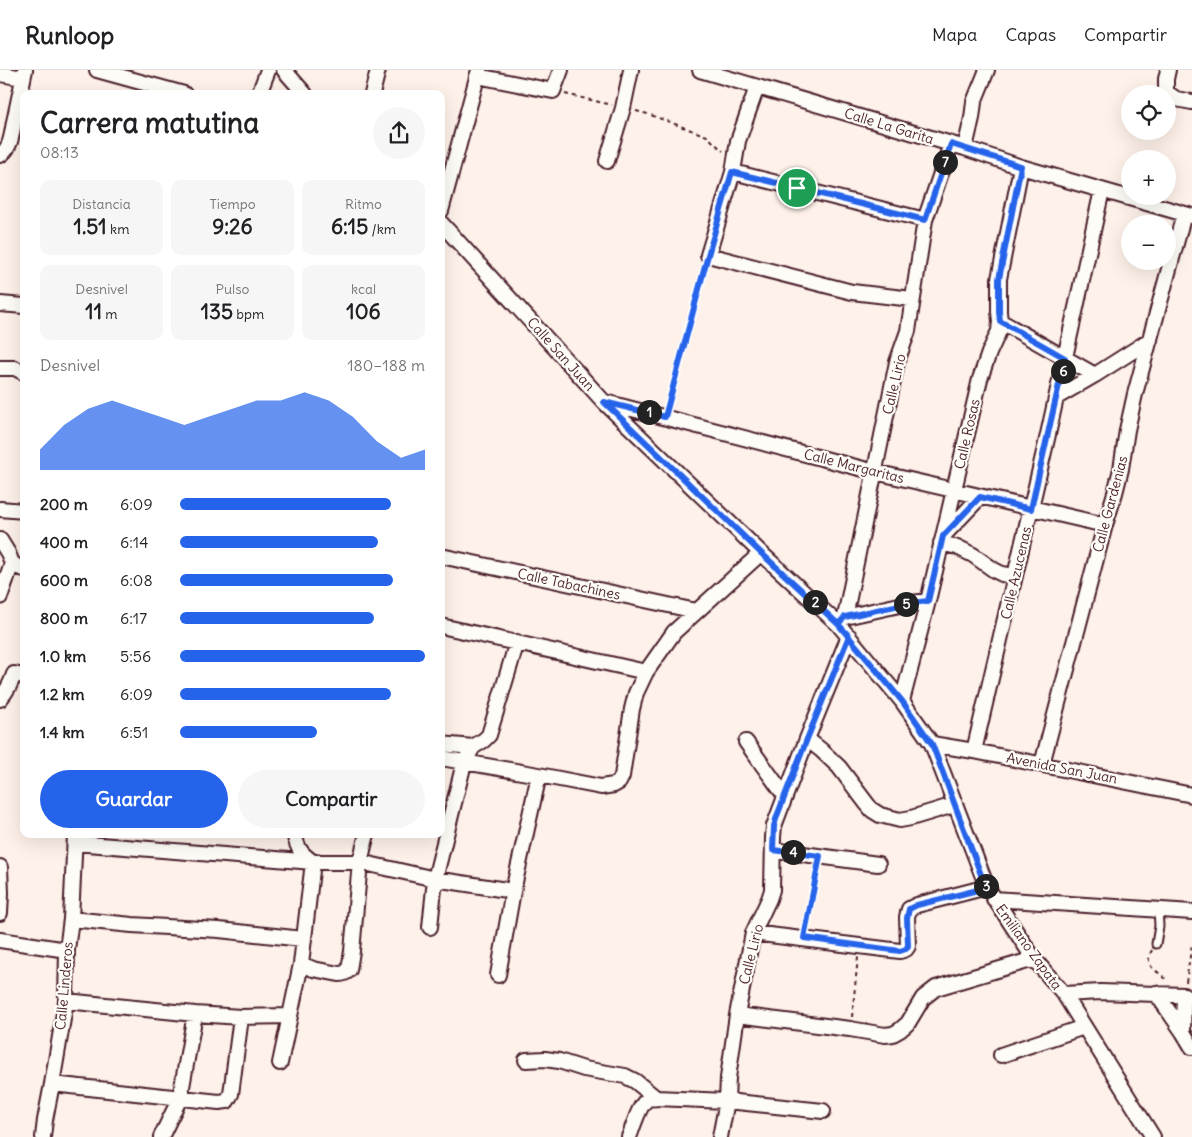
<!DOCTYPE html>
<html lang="es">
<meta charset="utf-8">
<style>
:root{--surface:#fff;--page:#f6f6f6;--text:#202124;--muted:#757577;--line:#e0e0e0;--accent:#2563eb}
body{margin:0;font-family:Delius,sans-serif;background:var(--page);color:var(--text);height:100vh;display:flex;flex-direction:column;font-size:19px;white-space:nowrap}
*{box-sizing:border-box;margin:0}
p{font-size:16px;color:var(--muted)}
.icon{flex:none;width:28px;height:28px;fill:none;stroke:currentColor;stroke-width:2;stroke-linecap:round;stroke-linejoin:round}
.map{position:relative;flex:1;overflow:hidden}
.side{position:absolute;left:20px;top:20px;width:425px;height:748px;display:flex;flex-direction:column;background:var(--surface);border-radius:10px;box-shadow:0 5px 20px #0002}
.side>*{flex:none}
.fabs{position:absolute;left:1121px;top:15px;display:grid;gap:10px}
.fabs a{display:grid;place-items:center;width:55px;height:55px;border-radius:50%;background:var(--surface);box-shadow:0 5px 20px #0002;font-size:25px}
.pin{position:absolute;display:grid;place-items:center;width:42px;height:42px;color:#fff;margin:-21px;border:2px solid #fff;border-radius:50%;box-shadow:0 1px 5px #0007}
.km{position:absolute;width:25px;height:25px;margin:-12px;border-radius:50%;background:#222;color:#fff;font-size:14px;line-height:25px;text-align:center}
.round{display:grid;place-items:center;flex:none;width:52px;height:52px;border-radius:26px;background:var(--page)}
.headline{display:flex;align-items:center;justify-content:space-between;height:85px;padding:0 20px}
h1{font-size:28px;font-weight:800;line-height:38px}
.stats{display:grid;grid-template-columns:repeat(3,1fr);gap:8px;height:85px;padding:5px 20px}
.stats div{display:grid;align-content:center;border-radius:10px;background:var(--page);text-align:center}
.stats b{font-size:21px;font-weight:800}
.stats small{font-size:14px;font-weight:400}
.stats p{font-size:14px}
.chart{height:140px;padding:10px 20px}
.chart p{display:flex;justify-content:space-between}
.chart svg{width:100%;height:90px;margin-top:5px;fill:var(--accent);opacity:.7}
.action{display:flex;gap:10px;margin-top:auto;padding:10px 20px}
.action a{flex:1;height:58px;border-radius:30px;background:var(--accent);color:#fff;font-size:20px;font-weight:800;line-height:58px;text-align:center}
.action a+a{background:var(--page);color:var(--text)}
ul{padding:0 20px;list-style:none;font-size:16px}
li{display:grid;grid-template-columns:80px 60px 1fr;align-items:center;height:38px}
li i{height:12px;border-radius:6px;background:var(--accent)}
header{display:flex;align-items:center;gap:30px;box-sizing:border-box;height:70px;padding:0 25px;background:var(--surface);border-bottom:1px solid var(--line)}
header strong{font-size:24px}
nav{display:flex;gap:28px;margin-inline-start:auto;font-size:18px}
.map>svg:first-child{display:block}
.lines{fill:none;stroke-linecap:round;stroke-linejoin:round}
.service-casing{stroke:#4a1f2b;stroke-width:11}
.minor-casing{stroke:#4a1f2b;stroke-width:18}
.path{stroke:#4a1f2b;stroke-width:2;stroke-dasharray:4 4;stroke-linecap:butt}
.service{stroke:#fdfcf7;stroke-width:7}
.minor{stroke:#fdfcf7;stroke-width:14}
.route-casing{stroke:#fff;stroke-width:10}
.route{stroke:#2563eb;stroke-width:6}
.labels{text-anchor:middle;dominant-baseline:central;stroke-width:4.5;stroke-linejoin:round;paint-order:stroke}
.street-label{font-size:14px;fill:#4a1f2b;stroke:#fdfcf7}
</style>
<header>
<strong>Runloop</strong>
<nav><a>Mapa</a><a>Capas</a><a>Compartir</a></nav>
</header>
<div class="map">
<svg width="1192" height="1067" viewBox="0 0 1192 1067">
<rect width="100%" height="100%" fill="#fdf1e9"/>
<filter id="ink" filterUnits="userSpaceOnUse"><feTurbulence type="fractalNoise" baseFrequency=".02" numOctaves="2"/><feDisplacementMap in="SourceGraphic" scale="10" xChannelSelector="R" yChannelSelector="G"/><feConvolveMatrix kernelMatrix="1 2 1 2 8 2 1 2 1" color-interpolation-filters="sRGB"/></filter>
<g filter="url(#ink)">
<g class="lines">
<!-- service casing -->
<g class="service-casing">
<path id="service" d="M1156,874L1159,856L1158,839"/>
</g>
<!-- minor casing -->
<g class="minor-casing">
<path id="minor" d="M97,0L184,24
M284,0L305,24
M700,0L965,78L1021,97L1192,146
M1168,0L1166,9V22L1176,29L1192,32
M0,4L23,8
M477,6L553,21L561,0
M757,17L738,71L733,102L708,185L852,222L912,229
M259,24L268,0
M372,24L378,0
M965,78L972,48L974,32L987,0
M0,85C11,79 12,63 14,52L25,0
M607,91L623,38L631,0
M733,102L925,150
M441,141L479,0
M441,153L604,332L761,483L838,554L902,631L932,674L987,817L1034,889L1064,924L1153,1067
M0,234L24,236
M1000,251L1095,305
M0,298H15L24,303
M1057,327L1095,305L1150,270
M605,332L875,402L1105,455
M0,439L24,441
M944,465L980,427
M0,470L8,483L12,493L18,497L24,499
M941,473L957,477L973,485L994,500L1002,504L1015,506
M441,486L696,541
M0,527L12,493
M845,547L904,534L928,531
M838,554L845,547L897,292L908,261L925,150L951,74
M441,556L646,602
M0,629C7,621 11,614 14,604L24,606
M902,631L928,531L980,309L989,283L999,261L1000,251L999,242V209L1021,97
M807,669L821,680L839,697L867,734L872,740L880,745L900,750L911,748L954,735
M746,672L785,726
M441,674L473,677
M932,674L974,681L1192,725
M974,681L1047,369L1102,120
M441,688L539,705L601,717L614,715L619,712L622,706L632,639L636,623L646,602L674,562L761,483
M1042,694L1105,455L1115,423L1121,399L1127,360L1135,324L1184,144
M75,773L313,792H360L435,809L513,821
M773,780L878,794
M0,797L1,823L0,843
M994,829L1192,842
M71,849L132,855L219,860L303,869
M430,857L435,809L464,693L473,677L484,670L489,665L517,572
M753,863L900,881L906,879L908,876L907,847L909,839L917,835L987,817
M0,870L67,880
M301,894L313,899L339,904C343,904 346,903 349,900L352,881L360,792L367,764
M498,905L513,821L539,705
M1156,923L1183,962
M1064,924L1101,922L1184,925L1183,962L1192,977
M66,931L195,944L241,947L290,946
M737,945L850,959L885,965L893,964L900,960L908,953L923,928L936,918L1034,889
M1001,985L1084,957
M526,990L545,989L559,991L584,999L625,1006L635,1011L656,1028
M280,993L301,894L313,792C300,783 298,779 294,764
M52,1014L219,1032L227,1031L231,1024L241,947
M43,1067L45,1050L52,1014L66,931L67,880L71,849L75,764
M161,1067L180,1028L195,944
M629,1067C633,1058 639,1034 648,1029C650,1028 653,1029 656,1028L727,1031L823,1041
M720,1067L727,1031L728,1008L737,945L753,863L769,829L772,820L773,767L774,756L807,669L849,566"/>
</g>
<!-- path -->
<path class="path" d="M565,24L612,35
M636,41L648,44L707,66L723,81
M668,335L704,197
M806,857L818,798
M1152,880C1141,901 1163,900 1167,912
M1186,912L1192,874
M852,947L858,887"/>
<!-- service -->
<use href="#service" class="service"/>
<!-- minor -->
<use href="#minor" class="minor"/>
</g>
</g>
<g class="lines" filter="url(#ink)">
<!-- route casing -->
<g class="route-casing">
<path id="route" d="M797,118L732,102L708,185L665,347L604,332L761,483L838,554L902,631L932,674L986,818L917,835L909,839L907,848L908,876L906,879L900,881L804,868L820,786L773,780L774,756L777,746L807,669L849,566L838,554L845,547L904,534L928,531L943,466L980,427L1031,439L1065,288L1000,251L999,242V209L1021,96L951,74L925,150L797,118"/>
</g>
<!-- route -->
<use href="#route" class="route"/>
</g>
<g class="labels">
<!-- street labels -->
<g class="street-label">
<text transform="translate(889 56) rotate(17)">Calle La Garita</text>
<text transform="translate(561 284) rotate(48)">Calle San Juan</text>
<text transform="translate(894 314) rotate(-77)">Calle Lirio</text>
<text transform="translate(967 364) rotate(-77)">Calle Rosas</text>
<text transform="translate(854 396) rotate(14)">Calle Margaritas</text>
<text transform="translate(1110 434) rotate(-75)">Calle Gardenias</text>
<text transform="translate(1016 503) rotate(-77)">Calle Azucenas</text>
<text transform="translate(569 514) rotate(12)">Calle Tabachines</text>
<text transform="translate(1062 698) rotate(11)">Avenida San Juan</text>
<text transform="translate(1029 877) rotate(54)">Emiliano Zapata</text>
<text transform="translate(751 884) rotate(-76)">Calle Lirio</text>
<text transform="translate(64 916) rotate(-85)">Calle Linderos</text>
</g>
</g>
</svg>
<div class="fabs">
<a><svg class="icon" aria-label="locate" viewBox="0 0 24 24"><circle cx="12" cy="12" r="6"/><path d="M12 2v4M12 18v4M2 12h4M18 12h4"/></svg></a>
<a>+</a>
<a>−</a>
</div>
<div class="pin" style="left:797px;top:118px;background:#1e9e55"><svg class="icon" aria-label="arrive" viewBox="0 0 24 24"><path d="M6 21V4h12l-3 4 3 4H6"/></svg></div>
<b class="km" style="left:649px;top:342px">1</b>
<b class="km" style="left:815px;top:532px">2</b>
<b class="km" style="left:986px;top:816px">3</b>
<b class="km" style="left:793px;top:782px">4</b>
<b class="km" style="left:906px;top:534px">5</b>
<b class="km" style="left:1063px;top:301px">6</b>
<b class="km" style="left:945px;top:92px">7</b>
<section class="side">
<div class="headline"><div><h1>Carrera matutina</h1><p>08:13</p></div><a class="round"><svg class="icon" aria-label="share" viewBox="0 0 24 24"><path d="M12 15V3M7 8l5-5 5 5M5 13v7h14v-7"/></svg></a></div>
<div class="stats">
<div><p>Distancia</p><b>1.51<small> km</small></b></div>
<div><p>Tiempo</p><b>9:26</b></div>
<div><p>Ritmo</p><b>6:15<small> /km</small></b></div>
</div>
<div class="stats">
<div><p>Desnivel</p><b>11<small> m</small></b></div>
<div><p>Pulso</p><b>135<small> bpm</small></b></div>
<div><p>kcal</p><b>106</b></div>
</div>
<div class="chart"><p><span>Desnivel</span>180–188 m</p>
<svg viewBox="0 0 160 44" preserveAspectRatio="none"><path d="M0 44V34L10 22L20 14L30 10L40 14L50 18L60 22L70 18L80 14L90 10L100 10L110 6L120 10L130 18L140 30L150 38L160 34V44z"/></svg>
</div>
<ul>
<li><b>200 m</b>6:09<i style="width:86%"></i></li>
<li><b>400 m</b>6:14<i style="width:81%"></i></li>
<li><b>600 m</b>6:08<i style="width:87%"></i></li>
<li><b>800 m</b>6:17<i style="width:79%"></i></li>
<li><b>1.0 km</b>5:56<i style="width:100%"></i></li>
<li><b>1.2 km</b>6:09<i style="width:86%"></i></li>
<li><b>1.4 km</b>6:51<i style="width:56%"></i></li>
</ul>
<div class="action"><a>Guardar</a><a>Compartir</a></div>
</section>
</div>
